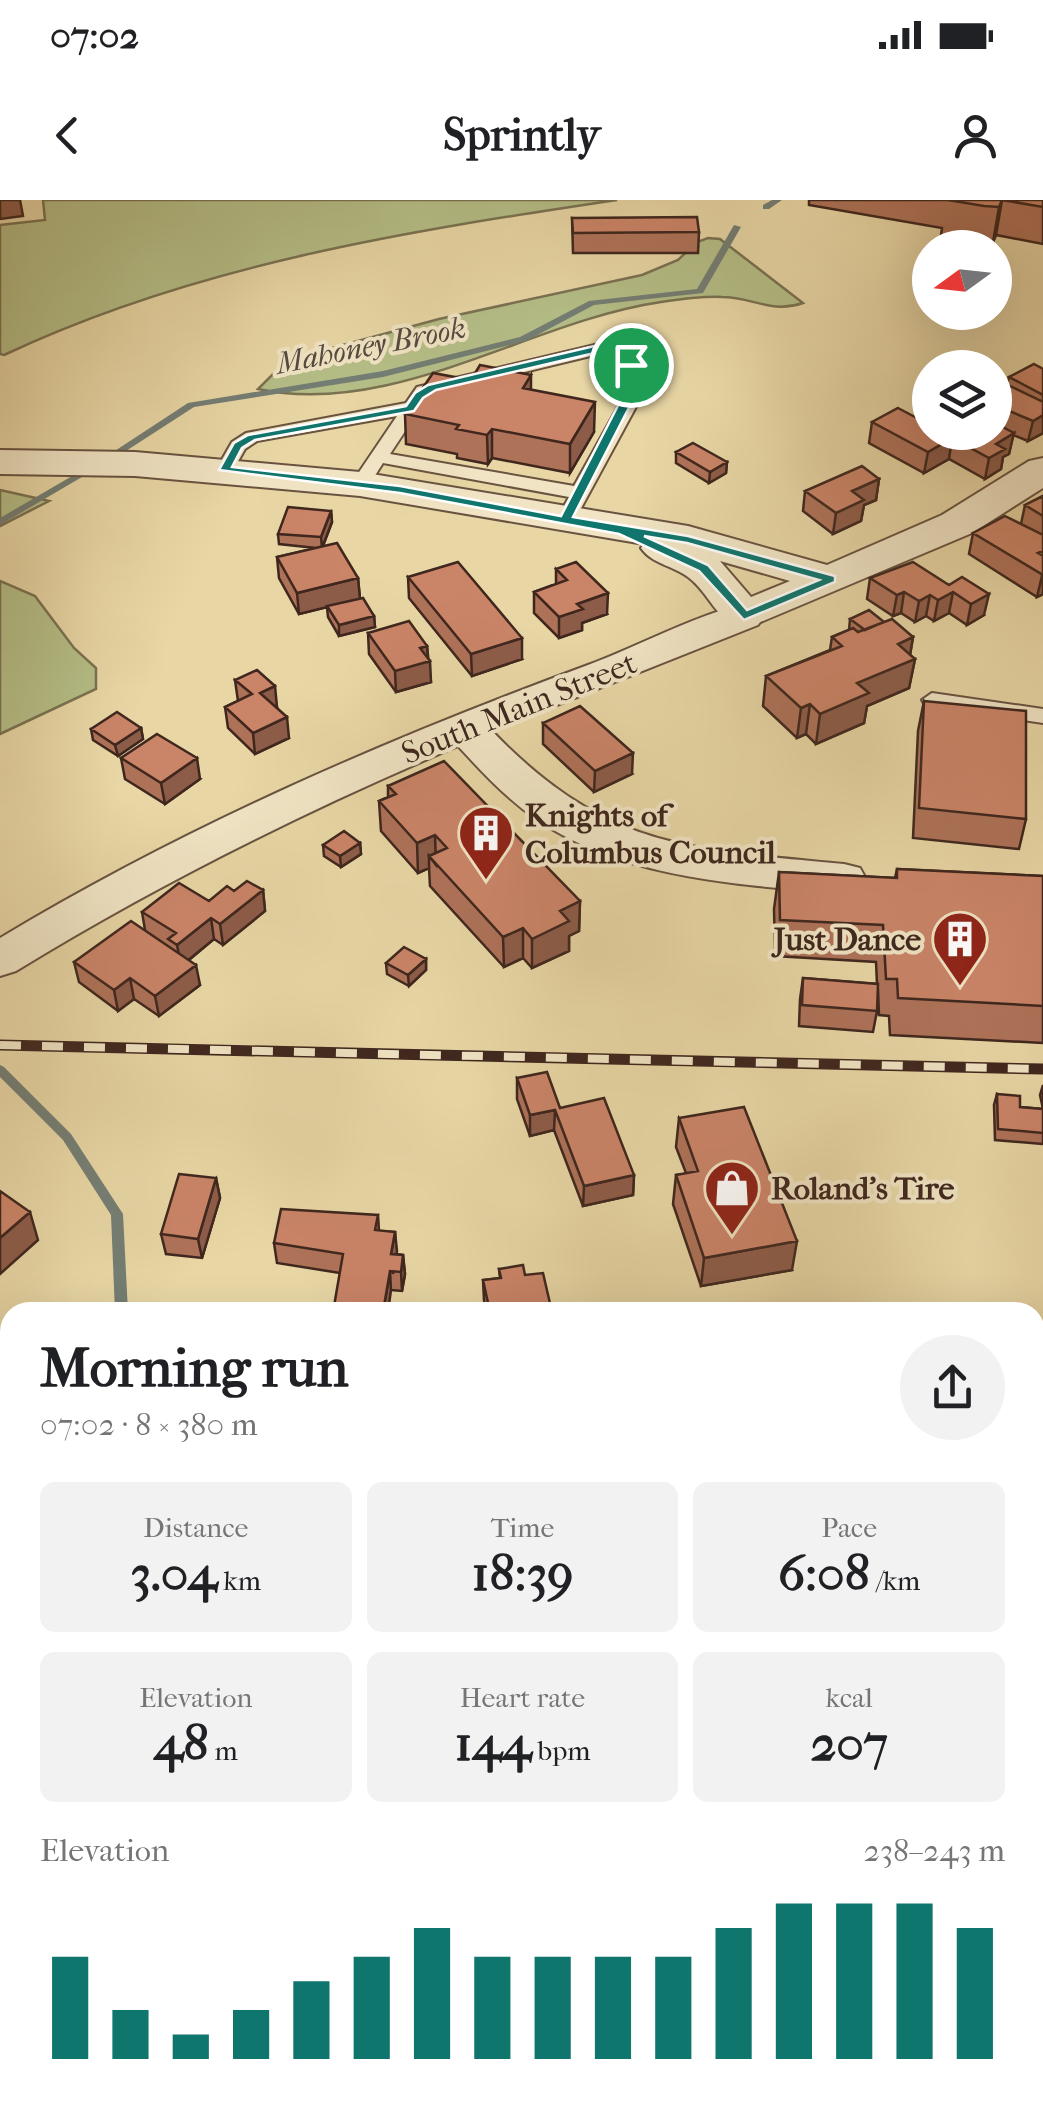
<!DOCTYPE html>
<meta charset="utf-8">
<style>
:root{--surface:#fff;--page:#f2f2f2;--text:#202124;--muted:#757577;--accent:#0f766e}
body{margin:0;font-family:"IM FELL French Canon",serif;background:var(--page);color:var(--text);height:100vh;display:flex;flex-direction:column;font-size:38px;white-space:nowrap}
*{box-sizing:border-box;margin:0}
p{font-size:32px;color:var(--muted)}
.icon{flex:none;width:55px;height:55px;fill:none;stroke:currentColor;stroke-width:2;stroke-linecap:round;stroke-linejoin:round}
.map{position:relative;flex:1;overflow:hidden}
.side{position:absolute;left:0px;top:1102px;width:1045px;height:812px;display:flex;flex-direction:column;background:var(--surface);border-radius:30px 30px 0 0;box-shadow:0 10px 40px #0002}
.side>*{flex:none}
.needle{width:65px;rotate:255deg}
.controls{position:absolute;left:912px;top:30px;display:grid;gap:20px}
.controls a{display:grid;place-items:center;width:100px;height:100px;border-radius:50%;background:var(--surface);box-shadow:0 10px 40px #0002;font-size:50px}
.pin{position:absolute;display:grid;place-items:center;width:85px;height:85px;color:#fff;margin:-42px;border:5px solid #fff;border-radius:50%;box-shadow:0 2px 10px #0007}
.round{display:grid;place-items:center;flex:none;width:105px;height:105px;border-radius:52px;background:var(--page)}
.overview{display:flex;align-items:center;justify-content:space-between;height:170px;padding:0 40px}
h1{font-size:55px;font-weight:700;line-height:75px}
.stats{display:grid;grid-template-columns:repeat(3,1fr);gap:15px;height:170px;padding:10px 40px}
.stats div{display:grid;align-content:center;border-radius:15px;background:var(--page);text-align:center}
.stats b{font-size:50px;font-weight:700}
.stats small{font-size:28px;font-weight:400}
.stats p{font-size:28px}
.chart{height:280px;padding:20px 40px}
.chart p{display:flex;justify-content:space-between}
.chart svg{width:100%;height:180px;margin-top:10px;stroke:var(--accent);stroke-width:6}
.status{display:flex;justify-content:space-between;align-items:center;height:70px;padding:0 50px;background:var(--surface);direction:ltr}
.status svg{height:28px;fill:currentColor}
header{display:flex;justify-content:space-between;align-items:center;height:130px;padding:0 40px;background:var(--surface);font-size:45px;font-weight:700}
.map>svg:first-child{display:block}
.green{fill:#b5be87;stroke:#7a7252;stroke-width:2.5}
.lines{fill:none;stroke-linecap:round;stroke-linejoin:round}
.stream{fill:#747e74;fill-rule:evenodd}
.service-casing{stroke:#695340;stroke-width:4}
.minor-casing{stroke:#695340;stroke-width:4}
.tertiary-casing{stroke:#695340;stroke-width:4}
.service{fill:#f0e4c4;fill-rule:evenodd}
.minor{fill:#f0e4c4;fill-rule:evenodd}
.tertiary{fill:#f0e4c4;fill-rule:evenodd}
.rail-casing{stroke:#3f271e;stroke-width:11}
.rail{stroke:#f0e4c4;stroke-width:8;stroke-dasharray:21;stroke-linecap:butt}
.wall{fill:#ae7259;stroke:#3f271e;stroke-width:2.5}
.shaded-wall{fill:#8d5c49;stroke:#3f271e;stroke-width:2.5}
.building{fill:#ca8468;stroke:#3f271e;stroke-width:2.5}
.route{fill:#0f766e;stroke:#fff;stroke-width:2.5;fill-rule:evenodd}
.labels{text-anchor:middle;dominant-baseline:central;stroke-width:8;stroke-linejoin:round;paint-order:stroke}
.far-water-label{font-size:30px;font-style:italic;fill:#554b42;stroke:#f0e4c4}
.street-label{font-size:32px;fill:#3f271e;stroke:#f0e4c4}
.poi-label{font-size:32px;font-weight:bold;fill:#3f271e;stroke:#f0e4c4;text-anchor:start}
</style>
<div class="status"><b>07:02</b><svg viewBox="0 0 49 12"><path d="M0 12V9h3v3zM5 12V6h3v6zM10 12V3h3v9zM15 12V0h3v12zM26 1h20v11H26zM47 4h2v5h-2z"/></svg></div>
<header><svg class="icon" aria-label="back" viewBox="0 0 24 24"><path d="M15 5l-7 7 7 7"/></svg>Sprintly<svg class="icon" aria-label="person" viewBox="0 0 24 24"><circle cx="12" cy="8" r="4"/><path d="M4 21q1-7 8-7t8 7"/></svg></header>
<div class="map">
<svg width="1043" height="1913" viewBox="0 0 1043 1913">
<rect width="100%" height="100%" fill="#e8d6a5"/>
<filter id="stains"><feTurbulence type="fractalNoise" baseFrequency=".002" numOctaves="4"/><feColorMatrix values="0 0 0 0 .2 0 0 0 0 .09 0 0 0 0 .02 0 0 0 .5 -.17"/></filter>
<radialGradient id="worn" r=".72"><stop offset=".6" stop-color="#630" stop-opacity="0"/><stop offset="1" stop-color="#630" stop-opacity=".3"/></radialGradient>
<!-- green -->
<path class="green" d="M43,0H617C408,31 197,64 4,155L0,154V25L45,20Z
M708,38L720,39L803,103C771,114 753,97 722,97C702,96 681,99 661,102C530,121 395,218 258,189L274,173L321,151L439,119L642,75L678,60L697,42Z
M0,290L49,301L0,326Z
M0,381L35,396L74,448L96,468V489L0,534Z
M1043,1319V1866L1035,1863V1323Z
M0,1431L10,1432V1905H623L621,1913H0Z"/>
<g class="lines">
<!-- stream -->
<path class="stream" d="M772,0H782L769,9H763V5Z
M734,25L741,27L703,93L594,105L526,141L383,177L194,207L112,260L104,258L188,203L383,171L520,137L589,101L697,89Z
M91,265L94,266V270L0,325V318Z
M0,865L4,867L71,934L123,1014L128,1112H115L111,1015L63,940L0,877Z"/>
<!-- service casing -->
<g class="service-casing">
<path id="service" d="M603,143L634,149L642,188L637,205L573,323H559L557,319L569,297L383,263L367,288H353L351,284L397,216L257,241L245,249L231,274L225,275L216,270L232,242L246,233L406,203L417,187ZM603,153L620,157L624,188L619,205L574,286L390,254L429,195Z
M932,493L1043,509V523L925,505L922,500Z"/>
</g>
<!-- minor casing -->
<g class="minor-casing">
<path id="minor" d="M744,404L758,407L764,416L758,425L492,531C607,650 689,649 844,664L860,668L866,679L860,690L844,694C739,684 626,680 536,619C506,598 482,572 458,546C305,611 158,684 16,771L0,776V738C186,626 385,540 588,465C639,446 691,417 744,404Z
M1043,1128V1174L1035,1175V1129Z
M0,1171L10,1173V1219L0,1217Z"/>
</g>
<!-- tertiary casing -->
<g class="tertiary-casing">
<path id="tertiary" d="M0,250L135,252L360,272L688,326L827,365L942,315L1029,261L1043,258V288L972,333L744,429C716,422 710,393 688,377C672,365 652,364 641,348L644,344L360,296L135,276L0,274ZM720,361L790,381L751,397Z"/>
</g>
<!-- service -->
<use href="#service" class="service"/>
<!-- minor -->
<use href="#minor" class="minor"/>
<!-- tertiary -->
<use href="#tertiary" class="tertiary"/>
<!-- rail casing -->
<g class="rail-casing">
<path id="rail" d="M0,845L1043,869"/>
</g>
<!-- rail -->
<use href="#rail" class="rail"/>
</g>
<!-- wall -->
<path class="wall" d="M809,0H1043V44L996,35L993,42L977,41L941,35L942,28L809,5Z
M572,18L699,32L698,53H573Z
M1043,169V233L1028,241L1013,235L1009,254L1003,257L1001,269L985,279L949,259L924,273L869,243L872,222L930,225L995,232V186L1007,184L1009,177Z
M531,190L594,232L570,273L492,258L488,264L457,258V254L406,244L405,214Z
M676,252L727,262L726,273L709,283L676,263Z
M879,279L876,300L864,305L861,321L833,334L803,311L805,291Z
M1043,296V394L1037,397L969,354L973,333L1021,324L1025,305Z
M331,311L332,322L323,346L358,378L360,399L374,416L375,427L339,436L328,417L327,407L299,414L279,378L277,357L316,348L279,344L278,334Z
M556,369L607,414L582,423V430L559,438L534,413V392L556,384Z
M408,377L522,459L472,476L409,398Z
M870,378L949,385L984,415L967,425L949,413L934,421L926,416L915,422L901,413L893,416L867,399Z
M850,419L884,422L913,437L910,455L915,459L909,488L867,506L864,523L816,544L806,534L797,538L763,506L766,476L830,450L832,437L849,430Z
M368,433L427,446L431,482L396,492L369,454Z
M235,480L277,507L289,538L255,554L228,528L225,507L238,501Z
M924,501L1026,619L1019,649L913,638L918,531Z
M543,523L632,574L594,592L543,544Z
M141,528L143,539L118,556L93,540L91,529Z
M121,558L200,579L165,604L125,579Z
M388,586L580,701L579,731L569,736V751L532,768L523,758L504,767L430,686L429,668L418,673L381,631L379,601L388,597Z
M360,643L361,654L341,667L324,656L323,645Z
M897,669L1043,676V843L890,835L889,816L879,815L878,789L877,811L873,832L799,826L800,799L803,778L877,784L876,762L775,756L774,709L779,672L895,678Z
M263,690L265,711L223,745L214,739L189,760L200,785L159,816L134,799L118,811L79,782L74,762L145,730L142,712L209,701L234,691Z
M426,759V770L409,786L387,774L386,763Z
M517,878L560,908L634,975L633,995L583,1006L554,930L530,936L517,899Z
M1043,885V944L995,940L994,905L997,894L1020,907L1043,909L1040,895Z
M679,918L792,1070L701,1086L673,1004L676,975L686,973L676,947Z
M216,978L220,998L202,1058L166,1054L161,1034Z
M378,1015L379,1031L395,1032L396,1054L403,1055L405,1074L402,1091L391,1090L340,1073L277,1063L274,1043Z
M499,1069L525,1075L552,1112H486L484,1100L483,1080L500,1078Z"/>
<!-- shaded-wall -->
<path class="shaded-wall" d="M0,0H20L23,16L0,19Z
M1002,0L996,35L993,42L999,7Z
M531,175V204L523,188Z
M595,202L594,232L570,273V244Z
M1043,215V233L1028,241L1033,221Z
M492,229V258L488,264L487,235Z
M1014,233L1009,254L1003,257L1001,269L985,279L989,258L996,244Z
M952,238L949,259L924,273L928,252Z
M727,262L726,273L709,283L710,272Z
M879,279L876,300L864,305L861,321L833,334L836,313L852,291Z
M331,311L332,322L322,348L321,337Z
M1043,375V394L1037,397L1042,376Z
M358,378L360,399L299,414L297,393Z
M904,392L901,413L893,416L897,395Z
M953,392L949,413L934,421L938,400Z
M608,393L607,414L582,423V430L559,438V417L577,404Z
M989,394L984,415L967,425L971,404Z
M930,395L926,416L915,422L919,401Z
M374,416L375,427L339,436V425Z
M913,437L909,461L915,459L909,488L867,506L864,523L816,544L820,514L857,483L898,444Z
M522,438V459L472,476L471,454Z
M427,446L428,462L430,461L431,482L396,492L395,471L420,448Z
M275,486L277,507L263,514L260,493Z
M810,504L806,534L797,538L801,508Z
M287,517L289,538L255,554L253,533Z
M141,528L143,539L118,556L115,545Z
M633,553L632,574L594,592L595,571Z
M197,558L200,579L165,604L161,583Z
M435,635L436,665L429,656V668L418,673L417,643Z
M360,643L361,654L341,667L340,656Z
M263,690L265,711L223,745L220,724Z
M580,701L579,731L569,736V751L532,768V739L560,711Z
M211,718L214,739L181,766L177,745Z
M523,728V758L504,767L503,737Z
M426,759V770L409,786L408,775Z
M196,765L200,785L159,816L155,796Z
M130,778L134,799L118,811L114,790Z
M555,910L554,930L530,936V915Z
M634,975L633,995L583,1006L584,986Z
M216,978L220,998L202,1058L198,1039Z
M30,1012L38,1040L0,1074V1038Z
M395,1032L397,1051L393,1074L391,1054Z
M797,1041L792,1070L701,1086L704,1058Z
M403,1055L405,1074L402,1091L401,1072Z
M390,1071L391,1090L388,1112H383Z"/>
<!-- building -->
<path class="building" d="M948,0H1043V7L1002,0L999,7L984,6Z
M697,17L699,32L573,33L572,18Z
M1034,164L1043,169V195L1009,177Z
M480,165L531,175L523,188L595,202L570,244L492,229L487,235L456,229L459,225L405,214L433,173L471,180Z
M1002,182L1043,202V215L1033,221L995,205V186Z
M898,208L930,225V232H995V223L1014,233L996,244L1005,249L989,258L952,238L928,252L872,222Z
M693,243L727,262L710,272L676,252Z
M862,266L879,279L852,291L864,300L836,313L805,291Z
M1043,296V316L1025,305Z
M288,307L331,311L321,337L278,334Z
M1005,316L1043,335V351L1038,353L1043,356V375L973,333Z
M337,343L358,378L297,393L277,357Z
M458,362L522,438L471,454L408,377Z
M576,362L608,393L577,404L583,409L559,417L534,392L567,380L556,369Z
M913,362L949,385L962,377L989,394L971,404L953,392L938,400L930,395L919,401L904,392L897,395L870,378Z
M363,398L374,416L339,425L327,406Z
M869,410L884,422L865,430L850,419Z
M892,419L913,437L898,444L915,459L857,483L869,493L820,514L810,504L801,508L766,476L842,446L832,437L853,428L858,432Z
M409,421L427,446L420,448L430,461L395,471L368,433Z
M257,470L275,486L260,493L287,517L253,533L225,507L252,494L235,480Z
M924,501L1026,511V619L919,608Z
M580,506L633,553L595,571L543,523Z
M117,512L141,528L115,545L91,529Z
M157,534L197,558L161,583L121,558Z
M444,561L580,701L560,711L569,721L532,739L523,728L503,737L429,656L447,648L435,635L417,643L379,601L396,594L388,586Z
M344,631L360,643L340,656L323,645Z
M897,669L1043,676V806L898,798L897,779H886L883,725L780,720L779,672L897,678Z
M247,681L263,690L220,724L211,718L177,745L168,739L176,733L142,712L179,683L209,701L227,686L234,691Z
M131,721L196,765L155,796L130,778L114,790L74,762Z
M404,747L426,759L408,775L386,763Z
M803,778L878,784L877,811L802,805Z
M547,872L560,908L604,898L634,975L584,986L555,910L530,915L517,878Z
M997,894L1020,896V907L1043,909V933L998,929Z
M744,907L797,1041L704,1058L676,975L698,971L679,918Z
M179,974L216,978L198,1039L161,1034Z
M0,991L30,1012L0,1038Z
M281,1009L378,1015L375,1030L395,1032L391,1054L403,1055L401,1072L390,1071L383,1112H333L343,1054L274,1043Z
M523,1065L525,1075L543,1073L552,1112H490L483,1080L501,1078L499,1069Z"/>
<!-- route -->
<path class="route" d="M603,144L627,148L637,165L639,188L573,317L688,336L835,376V382L744,420L699,371L619,334L400,293L219,270L234,243L248,235L406,206L415,193L428,185ZM603,151L619,153L626,165L627,188L561,316L400,286L232,267L242,248L255,240L414,211L423,198L436,190ZM644,336L687,343L819,380L747,410L708,365Z"/>
<!-- icons -->
<defs>
<g id="building-pin" transform="scale(2.875)"><path d="M0 17L-7.5 6A9.5 9.5 0 1 1 7.5 6Z" fill="#8f2418" stroke="#f0e4c4"/><path d="M-4-6H4V6H1V3H-1V6H-4ZM-2.5-4.3h1.7v1.8h-1.7ZM.8-4.3h1.7v1.8H.8ZM-2.5-1h1.7V.8h-1.7ZM.8-1h1.7V.8H.8Z" fill="#fff"/></g>
<g id="shop-pin" transform="scale(2.875)"><path d="M0 17L-7.5 6A9.5 9.5 0 1 1 7.5 6Z" fill="#8f2418" stroke="#f0e4c4"/><path d="M-5-2.5h2.3a2.7 3.5 0 0 1 5.4 0H5L5.5 6h-11ZM-1.5-2.5h3a1.5 2.3 0 0 0-3 0Z" fill="#fff"/></g>
</defs>
<g fill-rule="evenodd">
<use href="#building-pin" x="486" y="633"/>
<use href="#building-pin" x="960" y="739"/>
<use href="#shop-pin" x="732" y="988"/>
</g>
<g class="labels">
<!-- far-water labels -->
<g class="far-water-label">
<text transform="translate(371 146) rotate(-11)">Mahoney Brook</text>
</g>
<!-- street labels -->
<g class="street-label">
<text transform="translate(519 508) rotate(-22)">South Main Street</text>
</g>
<!-- poi labels -->
<g class="poi-label">
<text x="525" y="615">Knights of<tspan x="525" dy="37">Columbus Council</tspan></text>
<text x="921" y="739" text-anchor="end">Just Dance</text>
<text x="771" y="988">Roland's Tire</text>
</g>
</g>
<rect width="100%" height="100%" filter="url(#stains)"/>
<rect width="100%" height="100%" fill="url(#worn)"/>
</svg>
<div class="controls">
<a><svg class="needle" viewBox="-14 -14 28 28"><path d="M0-13l5 13h-10z" fill="#e53935"/><path d="M0 13l5-13h-10z" fill="#757577"/></svg></a>
<a><svg class="icon" aria-label="layers" viewBox="0 0 24 24"><path d="M12 4l9 5-9 5-9-5zM3 14l9 5 9-5"/></svg></a>
</div>
<div class="pin" style="left:631px;top:165px;background:#1e9e55"><svg class="icon" aria-label="arrive" viewBox="0 0 24 24"><path d="M6 21V4h12l-3 4 3 4H6"/></svg></div>
<section class="side">
<div class="overview"><div><h1>Morning run</h1><p>07:02 · 8 × 380 m</p></div><a class="round"><svg class="icon" aria-label="share" viewBox="0 0 24 24"><path d="M12 15V3M7 8l5-5 5 5M5 13v7h14v-7"/></svg></a></div>
<div class="stats">
<div><p>Distance</p><b>3.04<small> km</small></b></div>
<div><p>Time</p><b>18:39</b></div>
<div><p>Pace</p><b>6:08<small> /km</small></b></div>
</div>
<div class="stats">
<div><p>Elevation</p><b>48<small> m</small></b></div>
<div><p>Heart rate</p><b>144<small> bpm</small></b></div>
<div><p>kcal</p><b>207</b></div>
</div>
<div class="chart"><p><span>Elevation</span>238–243 m</p>
<svg viewBox="0 0 160 44" preserveAspectRatio="none"><path d="M5 44V19M15 44V32M25 44V38M35 44V32M45 44V25M55 44V19M65 44V12M75 44V19M85 44V19M95 44V19M105 44V19M115 44V12M125 44V6M135 44V6M145 44V6M155 44V12"/></svg>
</div>
</section>
</div>
